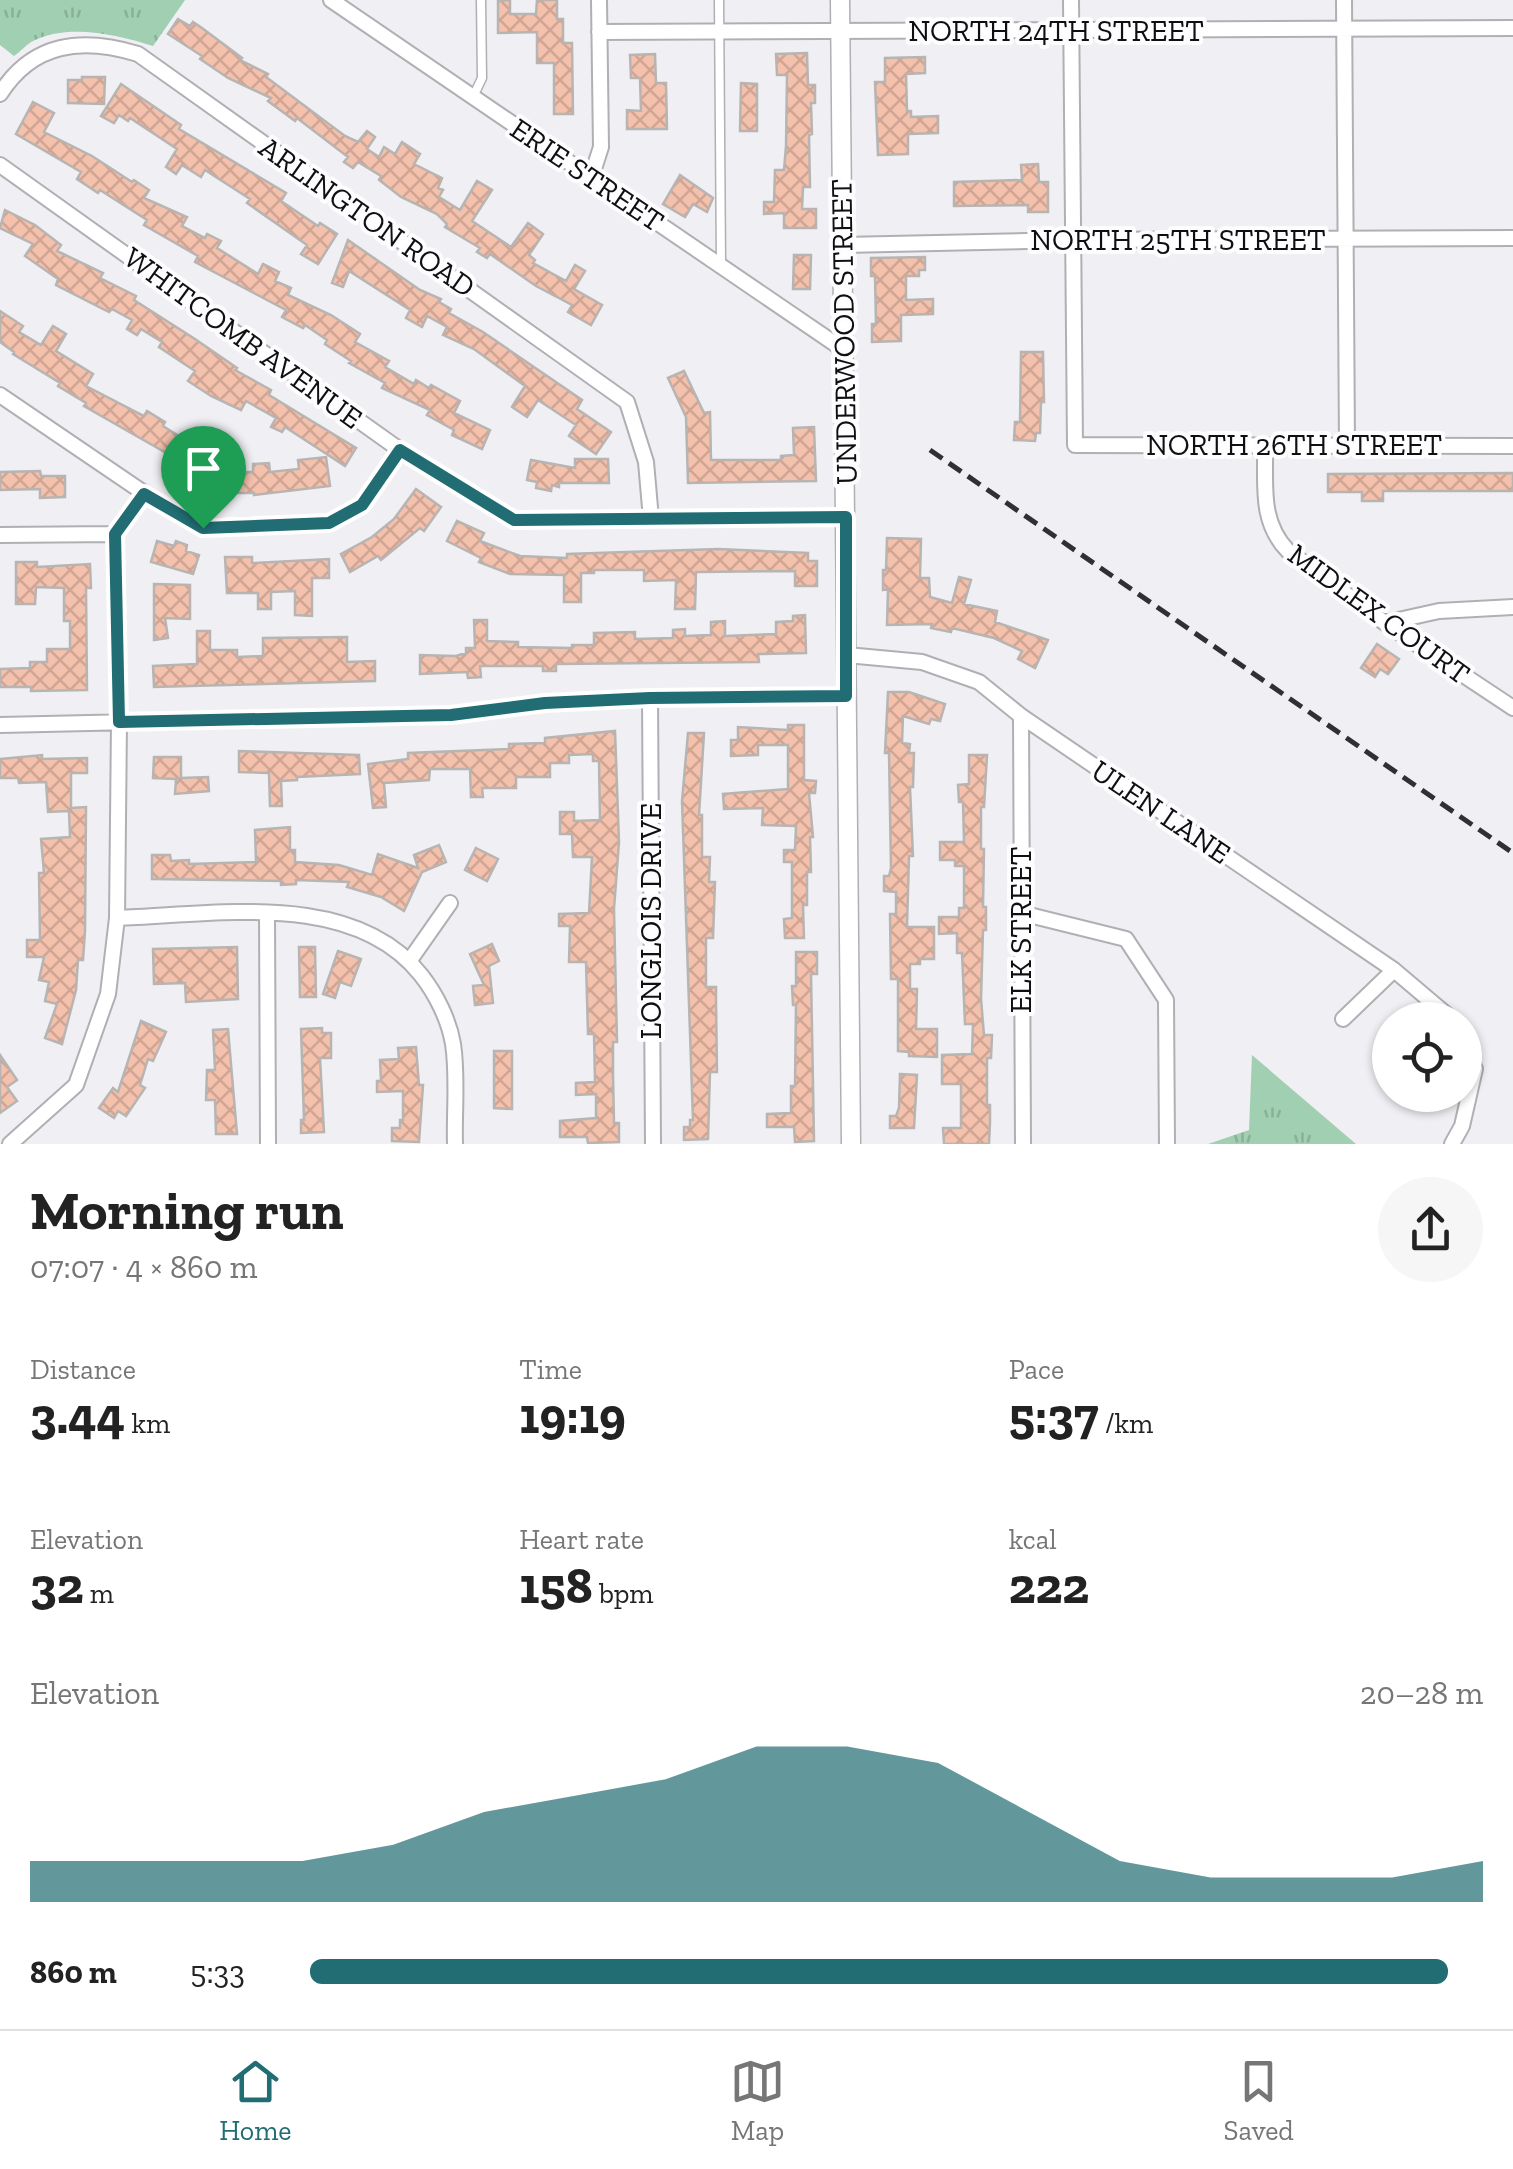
<!DOCTYPE html>
<meta charset="utf-8">
<style>
:root{--surface:#fff;--page:#f6f6f6;--text:#222;--muted:#767676;--line:#e0e0e0;--accent:#216d73}
body{margin:0;font-family:"Zilla Slab",serif;background:var(--page);color:var(--text);height:100vh;display:flex;flex-direction:column;font-size:38px;white-space:nowrap}
*{box-sizing:border-box;margin:0}
p{font-size:32px;color:var(--muted)}
.icon{flex:none;width:55px;height:55px;fill:none;stroke:currentColor;stroke-width:2;stroke-linecap:round;stroke-linejoin:round}
.map{position:relative;height:1144px;overflow:hidden}
.side{display:flex;flex-direction:column;background:var(--surface);flex:1}
.side>*{flex:none}
.fabs{position:absolute;left:1372px;top:1002px;display:grid;gap:20px}
.fabs a{display:grid;place-items:center;width:110px;height:110px;border-radius:50%;background:var(--surface);box-shadow:0 2px 8px #0004;font-size:50px}
.pin{position:absolute;display:grid;place-items:center;width:85px;height:85px;color:#fff;margin:-102px -42px;border-radius:50% 50% 50% 0;rotate:-45deg;box-shadow:0 0 10px #0007}
.pin .icon{rotate:45deg}
.round{display:grid;place-items:center;flex:none;width:105px;height:105px;border-radius:52px;background:var(--page)}
.summary{display:flex;align-items:center;justify-content:space-between;height:170px;padding:0 30px}
h1{font-size:55px;font-weight:700;line-height:75px}
.metrics{display:grid;grid-template-columns:repeat(3,1fr);gap:15px;height:170px;padding:10px 30px}
.metrics div{display:grid;align-content:center}
.metrics b{font-size:50px;font-weight:700}
.metrics small{font-size:28px;font-weight:400}
.metrics p{font-size:28px}
.chart{height:280px;padding:20px 30px}
.chart p{display:flex;justify-content:space-between}
.chart svg{width:100%;height:180px;margin-top:10px;fill:var(--accent);opacity:.7}
ul{padding:0 30px;list-style:none;font-size:32px}
li{display:grid;grid-template-columns:160px 120px 1fr;align-items:center;height:75px}
li i{height:25px;border-radius:12px;background:var(--accent)}
.dock{display:flex;justify-content:space-around;align-items:center;height:140px;border-top:2px solid var(--line);background:var(--surface);font-size:28px;color:var(--muted)}
.dock a{display:grid;justify-items:center;gap:5px}
.dock .on{color:var(--accent)}
.map>svg:first-child{display:block}
.grass{fill:url(#grass-tufts)}
.building{fill:url(#building-cross-hatch);stroke:#b8b4b2;stroke-width:2.5}
.lines{fill:none;stroke-linecap:round;stroke-linejoin:round}
.service-casing{stroke:#b1afb3;stroke-width:11}
.minor-casing{stroke:#b1afb3;stroke-width:18}
.tertiary-casing{stroke:#b1afb3;stroke-width:21}
.service{stroke:#fff;stroke-width:8}
.minor{stroke:#fff;stroke-width:14}
.tertiary{stroke:#fff;stroke-width:18}
.rail{stroke:#303032;stroke-width:5;stroke-dasharray:15 8;stroke-linecap:butt}
.route-casing{stroke:#fff;stroke-width:20}
.route{stroke:#216d73;stroke-width:12}
.labels{text-anchor:middle;dominant-baseline:central;stroke-width:8;stroke-linejoin:round;paint-order:stroke}
.street-label{font-size:30px;fill:#0f0f10;stroke:#fdfcff}
</style>
<div class="map">
<svg width="1513" height="1144" viewBox="0 0 1513 1144">
<defs>
<pattern id="grass-tufts" width="24" height="20" patternUnits="userSpaceOnUse" patternTransform="scale(2.5)"><rect width="24" height="20" fill="#a1cfb2"/><path d="M3 7l-1-3M5 7V3M7 7l1-3M15 17l-1-3M17 17v-4M19 17l1-3" fill="none" stroke="#89b198"/></pattern>
<pattern id="building-cross-hatch" width="8" height="8" patternUnits="userSpaceOnUse" patternTransform="scale(2.5)"><rect width="8" height="8" fill="#f4c1ad"/><path d="M0 0l8 8M0 8l8-8" fill="none" stroke="#d0a594"/></pattern>
</defs>
<rect width="100%" height="100%" fill="#f0eff3"/>
<!-- grass -->
<path class="grass" d="M0,0H185L153,46C118,35 69,23 33,41C27,44 20,52 14,56L0,45Z
M1252,1055L1356,1144H1208L1249,1130Z"/>
<!-- building -->
<path class="building" d="M510,0V14H536L537,0H557V19H563V43H572L573,114H554V63H537V32L498,33V1Z
M178,19L190,26L193,22L202,28L242,58L240,60L268,74L266,77L345,136L358,142L367,131L375,137L367,149L379,157L384,147L395,154L402,142L420,154L414,164L442,178L438,188L443,190L439,197L460,210L477,181L492,190L472,221L511,247L528,223L543,234L529,255L535,260L533,263L566,281L575,265L585,271L574,289L602,305L591,325L568,312L572,305L536,286L490,254L487,258L477,252L480,248L445,227L447,224L437,214L401,197L379,180L381,176L358,162L353,168L344,162L348,157L297,118L295,121L268,101L271,98L228,78L200,59L202,56L168,34Z
M807,53L808,85H815V103H811L812,134L809,135L810,187H803L802,209H816V228H784V213L764,214V202H774L775,170H784L786,146L787,75H777L776,54Z
M655,54L656,83H666L667,129H627V110L641,111L640,78H631L630,55Z
M925,57V73L906,74L907,111H911V117L938,116V133L908,134V154L878,155L875,82H885V58Z
M82,77H105L104,104L68,103V80H82Z
M741,83L757,84V131H740Z
M121,84L181,125L179,129L286,193L281,201L318,226L320,223L337,234L318,264L301,254L307,245L247,203L250,199L205,170L201,177L182,165L176,174L166,167L177,149L130,118L128,121L119,115L114,123L101,116Z
M33,102L54,113L44,132L92,156L132,182L134,180L149,190L144,198L187,217L182,226L205,238L207,234L221,241L217,248L258,274L263,264L279,272L275,281L291,288L288,295L331,315L360,334L355,342L389,361L385,367L414,384L416,380L429,388L431,385L460,401L454,413L490,430L482,449L452,435L454,430L427,415L430,410L382,388L385,383L349,363L351,361L325,344L327,340L305,325L303,328L282,317L286,310L195,262L198,256L144,225L147,220L100,190L98,193L77,179L81,172L16,134Z
M1038,164L1039,182H1048V212H1028V205L954,206V182L1022,180L1021,165Z
M680,175L713,198L707,212L693,204L685,217L663,204Z
M5,210L35,225L61,245L57,251L103,273L100,278L136,296L134,300L195,339L237,368L235,370L271,390L269,395L356,448L345,466L285,427L282,432L271,427L276,418L246,401L241,410L211,396L188,381L195,371L159,347L162,342L141,329L137,335L127,329L132,320L112,309L109,312L56,285L58,279L25,256L33,244L0,228Z
M348,240L420,290L441,299L439,302L451,309L449,313L483,332L582,400L577,409L611,432L596,454L569,436L576,425L538,400L527,417L512,407L525,386L474,349L443,335L447,327L427,316L422,327L406,318L410,310L349,271L343,287L332,283Z
M794,255H811L810,289H793Z
M925,257V270H919V276H906V300L933,299V314L901,315V341L872,342V324H876L875,276H871V258Z
M0,311L23,326L19,332L41,345L53,326L66,334L56,351L93,374L86,386L144,416L147,411L165,422L163,426L201,450L193,464L241,476V472H253V464L269,463L270,472L299,469L298,460L326,457L330,486L254,495V493H228L195,485L196,479L164,459L168,454L84,406L86,403L58,386L60,383L13,354L14,352L0,342Z
M1021,352H1043L1044,402H1041L1040,433H1036L1035,441L1014,440L1015,422H1020Z
M684,371L704,413L710,412L711,460H781V456L794,455L793,428L814,427L816,481L688,483L686,417L668,378Z
M575,459H608L609,483H559V487L552,485L551,491L536,488L537,482L527,480L531,460L575,468Z
M40,471L41,476H65V497L40,498V489L0,490V472Z
M1513,473V491H1383V501H1362V492H1328V474Z
M416,489L441,507L424,531L420,528L381,560L378,556L350,572L341,554L372,537L394,519Z
M457,521L484,533L480,541L520,556L567,558V554L718,549L808,553V561H817V586H795V571L696,572L695,609H675L676,580L644,581V570H594V573H581V602H564V575L510,574L479,562L481,558L447,541Z
M887,538L921,539L920,578H929L930,597L952,603L959,577L971,580L964,604L997,611L995,622L1048,640L1035,668L1018,659L1022,651L994,638L952,628L951,632L931,628L932,624L887,625L888,589L883,590V570H886Z
M157,541L174,546L176,541L187,545L186,551L199,555L193,574L151,562Z
M225,557H252V563L329,559V578H312V616L295,615V591L271,592V609H258V593H227Z
M16,562H37V567L90,564L91,588H86L87,690L31,691V687H0V669L30,668V662H47V649H70V621H64V588L36,587L35,604H16Z
M154,584L190,585V619L165,618L168,638L154,640Z
M805,615L806,653L758,654L759,662L556,664V671H543V666H480L481,677L468,678L467,672L420,674V655L456,656L466,653V648H475L474,620H487V641L518,642V647L572,648V645H594V633L635,632V639L673,638V630L685,629V636L711,635V622L725,621V636L776,634V622L793,621V616Z
M197,631H210V650H237V657L263,656V638L347,637V662L375,661V681L154,687L153,666L197,664Z
M1377,644L1399,659L1388,674L1380,669L1375,677L1361,668Z
M888,692H909L945,704L940,721L931,719L929,724L903,716L902,743L910,744L909,753H914L913,787H910L913,856H909L907,927H934V959H920V964H910V989H917L916,1029H937V1057L909,1056V1052L898,1051V979H891L890,914H896V892L884,891V876H889L891,868L889,753H885Z
M788,725H804V780L816,781L815,793H809L813,837H810L811,872H807V905H803L804,938H785L784,919L792,918V862H784V850H795L796,826L762,825L763,808L724,809L723,794L788,789V745H758V755L731,756V740H738V727L788,730Z
M615,731L619,842L614,909L617,1042H613V1075L614,1123H619V1142L588,1143L587,1137H560V1121L596,1118V1094L576,1095V1083L595,1082L594,1034H588L586,962H569L570,926H559V914L589,913L592,857H573L572,834H560V812H574V821L600,820L599,761H593V754L569,755V763H550V777H516V788H482L483,797H471L470,769H430L429,780L384,783L386,807L373,808L368,764L408,759V753L509,749V744L545,743V738Z
M688,733H704L699,815H702V857H710L709,882H715L713,938H706V987H716V1001L717,1072H710L708,1139L684,1140V1127H690V1120H693L682,801Z
M239,751L359,755L360,774L297,777V780L281,781L282,806H270L269,773L239,772Z
M42,755V759L87,758V773H71V808L86,807L85,931L83,960H78L76,990L62,1044L45,1038L57,1004L45,1001L49,982L39,980L44,957H27V940H40L39,873H44L41,839L70,837L69,811L48,812L46,782L19,783L18,778H0V759Z
M969,755H987L984,807H981V849H984L983,907H986V930H983L981,999L984,1035H992L991,1058H987V1105H990V1122L989,1144H944L943,1128H961V1084H942V1055L972,1054L973,1024H965L962,953H957V933L939,934V917H959V908H964V866H955V860H940V842H964L963,802H959L958,785L969,784Z
M154,757H181V778L208,777L209,791L175,794L176,779L153,778Z
M290,827V850H295V862L339,865L372,875L378,854L418,868L414,855L439,845L446,862L422,872L404,911L381,897L347,887L349,882L296,880V884L281,885V881L152,879V855H170L171,861L189,860V864L256,862L255,830Z
M476,848L498,859L487,881L465,870Z
M492,944L499,961L489,966L493,1003L475,1005L473,986L484,985L470,954Z
M237,947L238,999L186,1002L185,983L154,984L153,949Z
M299,947H315L316,997H300Z
M338,951L361,959L351,986L340,982L335,998L323,994Z
M796,952H817V974H811L814,1141L795,1142L794,1127H767V1114L791,1113V1086H795L796,1005H793L792,986H796Z
M141,1021L166,1032L153,1061L148,1059L140,1085L145,1088L126,1116L118,1111L114,1118L99,1108L113,1088L118,1092Z
M322,1028V1033H331V1058H320L324,1132L301,1133V1120H304L301,1029Z
M228,1029L237,1134H216L215,1100H206L207,1070H215L213,1030Z
M416,1047L419,1085H423L419,1142L392,1141V1128H400V1120H403V1091L377,1092V1081H381L380,1060L399,1059L398,1048Z
M494,1051H512V1109L494,1108Z
M0,1055L17,1080L7,1087L17,1101L0,1113Z
M900,1074L917,1075L914,1128H890V1116H896L899,1108Z"/>
<g class="lines">
<!-- service casing -->
<g class="service-casing">
<path id="service" d="M719,0L721,265
M473,97L482,78L481,0"/>
</g>
<!-- minor casing -->
<g class="minor-casing">
<path id="minor" d="M331,0L844,350
M1071,0L1075,445L1513,446
M1344,0L1347,445
M599,32L1513,28
M0,94C33,42 82,37 138,54L627,402L646,462L651,519
M0,165L400,450L513,520L846,517
M591,178L601,147L599,0
M843,245L1073,240L1513,238
M0,395L144,493L203,527L329,523L362,505L400,450
M1265,445C1266,484 1259,521 1288,551L1385,623L1513,708
M0,535L115,534L144,493
M1385,623L1439,611L1513,607
M847,655L922,662L979,682L1021,716L1394,970L1453,1020
M650,698L653,1144
M1021,716L1023,1144
M0,725L451,715L545,703L650,698L846,696
M267,913L268,1144
M1021,913L1126,939L1166,1000L1167,1144
M117,918C215,915 353,889 421,975C436,994 449,1020 453,1044C458,1076 454,1112 455,1144
M410,960L450,903
M1343,1019L1394,970
M10,1144L76,1085L108,994L117,918L119,722L115,534
M1452,1144L1462,1126L1475,1069L1465,1047"/>
</g>
<!-- tertiary casing -->
<g class="tertiary-casing">
<path id="tertiary" d="M840,0L851,1144"/>
</g>
<!-- service -->
<use href="#service" class="service"/>
<!-- minor -->
<use href="#minor" class="minor"/>
<!-- tertiary -->
<use href="#tertiary" class="tertiary"/>
<!-- rail -->
<path class="rail" d="M930,450L1513,853"/>
</g>
<g class="lines">
<!-- route casing -->
<g class="route-casing">
<path id="route" d="M400,450L514,520L846,517V696L650,698L545,703L451,715L119,722L115,534L144,494L203,528L329,523L362,505Z"/>
</g>
<!-- route -->
<use href="#route" class="route"/>
</g>
<g class="labels">
<!-- street labels -->
<g class="street-label">
<text x="1056" y="31">NORTH 24TH STREET</text>
<text transform="translate(587 175) rotate(34)">ERIE STREET</text>
<text transform="translate(367 217) rotate(35)">ARLINGTON ROAD</text>
<text x="1178" y="240">NORTH 25TH STREET</text>
<text transform="translate(844 332) rotate(-91)">UNDERWOOD STREET</text>
<text transform="translate(243 338) rotate(36)">WHITCOMB AVENUE</text>
<text x="1294" y="445">NORTH 26TH STREET</text>
<text transform="translate(1379 614) rotate(36)">MIDLEX COURT</text>
<text transform="translate(1161 812) rotate(34)">ULEN LANE</text>
<text transform="translate(651 921) rotate(-90)">LONGLOIS DRIVE</text>
<text transform="translate(1021 930) rotate(-90)">ELK STREET</text>
</g>
</g>
</svg>
<div class="fabs">
<a><svg class="icon" aria-label="locate" viewBox="0 0 24 24"><circle cx="12" cy="12" r="6"/><path d="M12 2v4M12 18v4M2 12h4M18 12h4"/></svg></a>
</div>
<div class="pin" style="left:203px;top:528px;background:#1e9e55"><svg class="icon" aria-label="arrive" viewBox="0 0 24 24"><path d="M6 21V4h12l-3 4 3 4H6"/></svg></div>
</div>
<section class="side">
<div class="summary"><div><h1>Morning run</h1><p>07:07 · 4 × 860 m</p></div><a class="round"><svg class="icon" aria-label="share" viewBox="0 0 24 24"><path d="M12 15V3M7 8l5-5 5 5M5 13v7h14v-7"/></svg></a></div>
<div class="metrics">
<div><p>Distance</p><b>3.44<small> km</small></b></div>
<div><p>Time</p><b>19:19</b></div>
<div><p>Pace</p><b>5:37<small> /km</small></b></div>
</div>
<div class="metrics">
<div><p>Elevation</p><b>32<small> m</small></b></div>
<div><p>Heart rate</p><b>158<small> bpm</small></b></div>
<div><p>kcal</p><b>222</b></div>
</div>
<div class="chart"><p><span>Elevation</span>20–28 m</p>
<svg viewBox="0 0 160 44" preserveAspectRatio="none"><path d="M0 44V34L10 34L20 34L30 34L40 30L50 22L60 18L70 14L80 6L90 6L100 10L110 22L120 34L130 38L140 38L150 38L160 34V44z"/></svg>
</div>
<ul>
<li><b>860 m</b>5:33<i style="width:97%"></i></li>
</ul>
</section>
<nav class="dock">
<a class="on"><svg class="icon" aria-label="home" viewBox="0 0 24 24"><path d="M3 11l9-7 9 7M6 9v11h12V9"/></svg>Home</a>
<a><svg class="icon" aria-label="map" viewBox="0 0 24 24"><path d="M3 6l6-2 6 2 6-2v14l-6 2-6-2-6 2zM9 4v14M15 6v14"/></svg>Map</a>
<a><svg class="icon" aria-label="saved" viewBox="0 0 24 24"><path d="M7 4h10v16l-5-4-5 4z"/></svg>Saved</a>
</nav>
